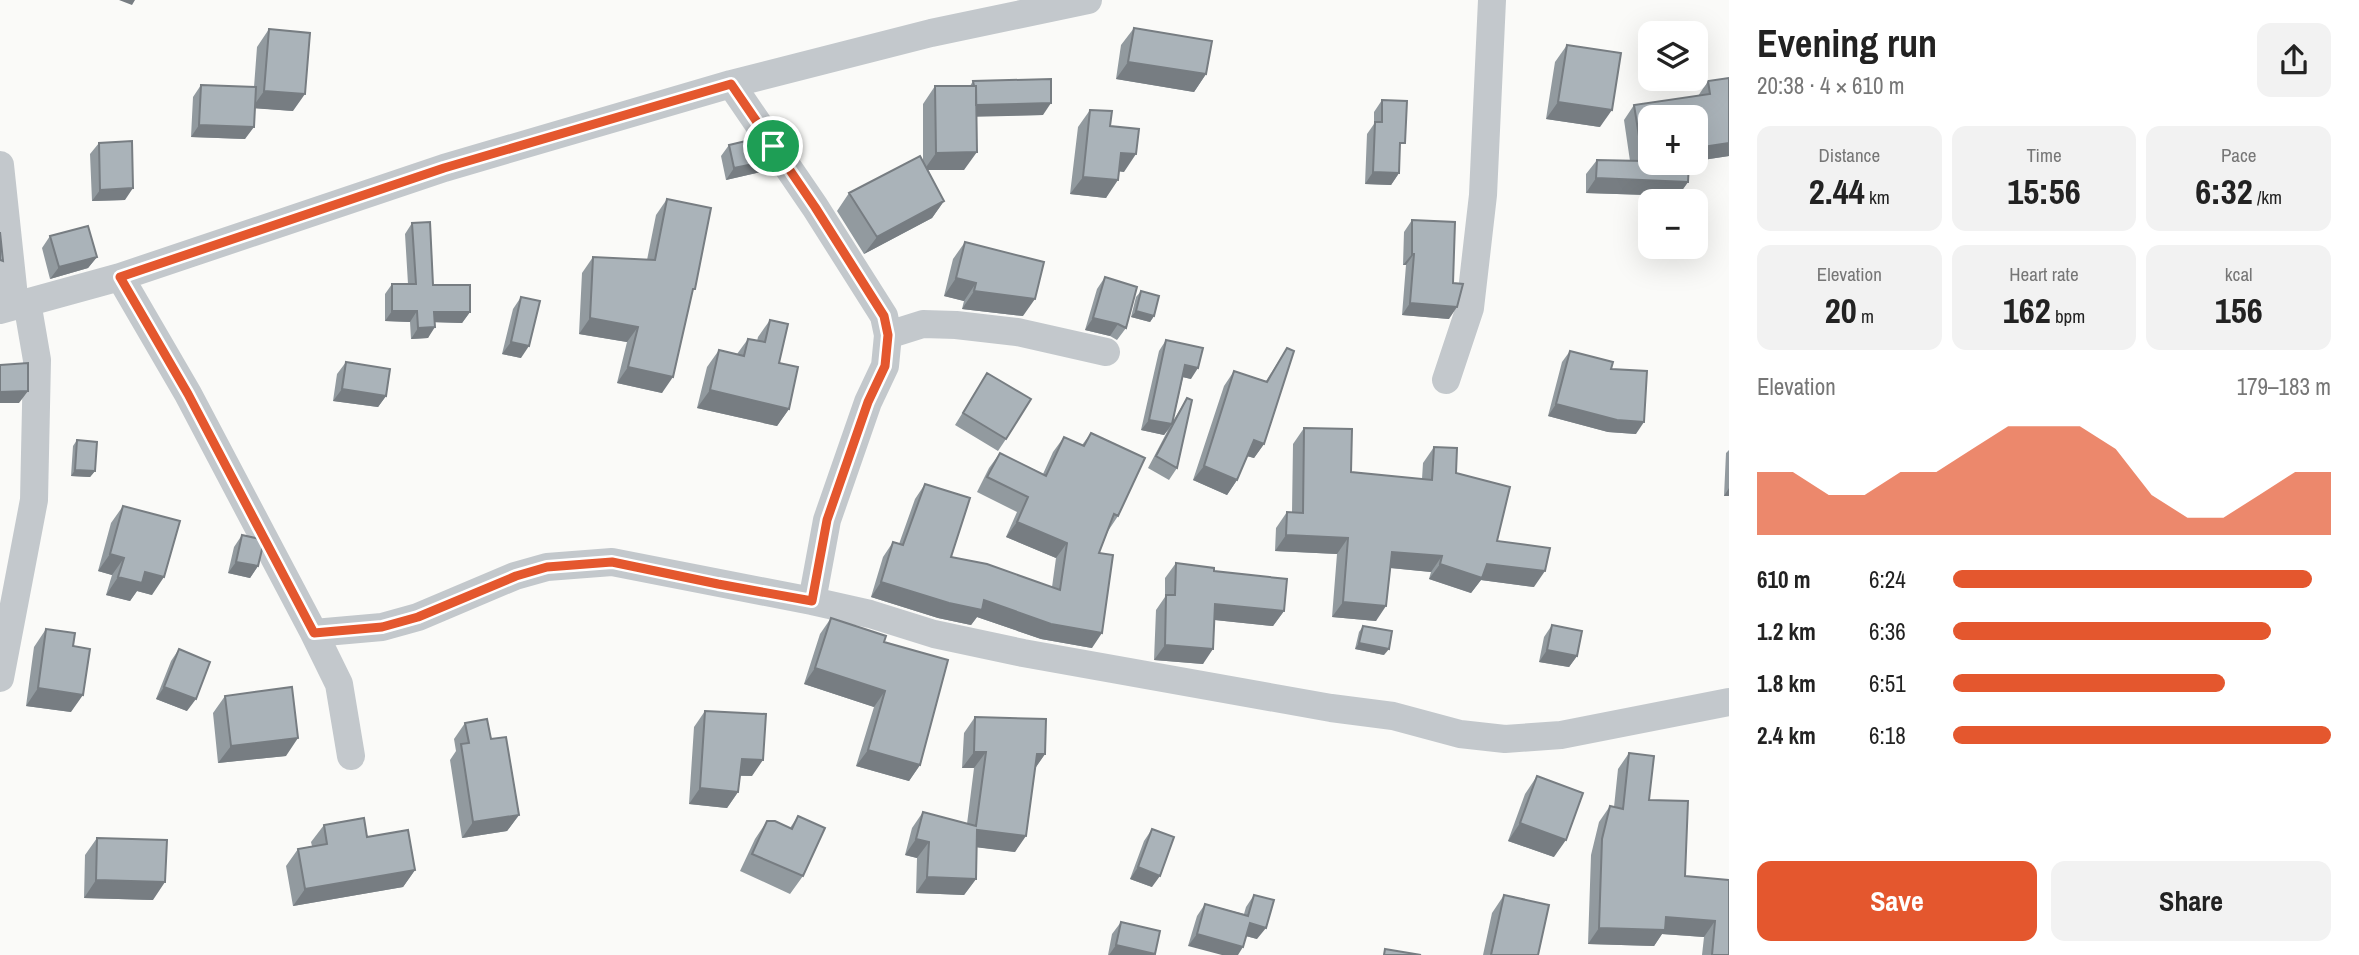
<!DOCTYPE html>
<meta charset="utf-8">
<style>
:root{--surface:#fff;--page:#f2f2f2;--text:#222;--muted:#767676;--accent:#e4572e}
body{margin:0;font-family:"Archivo Narrow",sans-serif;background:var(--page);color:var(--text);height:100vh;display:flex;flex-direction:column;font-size:26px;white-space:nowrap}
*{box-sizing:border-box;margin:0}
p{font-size:23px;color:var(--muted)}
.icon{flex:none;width:38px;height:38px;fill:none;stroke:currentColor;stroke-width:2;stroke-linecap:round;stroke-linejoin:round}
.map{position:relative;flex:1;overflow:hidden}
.details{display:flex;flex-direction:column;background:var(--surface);width:630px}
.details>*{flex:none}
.tools{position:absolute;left:1638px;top:21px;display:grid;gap:14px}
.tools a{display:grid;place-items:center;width:70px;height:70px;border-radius:14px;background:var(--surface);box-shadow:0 7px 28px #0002;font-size:35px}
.pin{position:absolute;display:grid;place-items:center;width:60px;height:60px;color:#fff;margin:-30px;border:4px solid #fff;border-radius:50%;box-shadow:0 2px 7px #0007}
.round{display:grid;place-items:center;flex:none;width:74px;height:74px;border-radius:14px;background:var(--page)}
.summary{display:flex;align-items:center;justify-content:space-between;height:119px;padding:0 28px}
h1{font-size:38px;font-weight:700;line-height:52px}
.figures{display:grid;grid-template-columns:repeat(3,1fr);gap:10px;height:119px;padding:7px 28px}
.figures div{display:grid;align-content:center;border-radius:14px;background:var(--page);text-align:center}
.figures b{font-size:35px;font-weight:700}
.figures small{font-size:19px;font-weight:400}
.figures p{font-size:19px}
.chart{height:196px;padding:14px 28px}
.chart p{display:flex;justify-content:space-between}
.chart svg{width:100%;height:126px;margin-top:7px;fill:var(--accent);opacity:.7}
.primary-button{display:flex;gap:14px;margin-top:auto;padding:14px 28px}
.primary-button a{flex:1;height:80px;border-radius:14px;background:var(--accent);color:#fff;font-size:28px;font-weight:700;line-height:80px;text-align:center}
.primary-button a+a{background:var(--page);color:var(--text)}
ul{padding:0 28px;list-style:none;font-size:23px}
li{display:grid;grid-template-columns:112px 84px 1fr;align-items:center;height:52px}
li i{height:18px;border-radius:9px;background:var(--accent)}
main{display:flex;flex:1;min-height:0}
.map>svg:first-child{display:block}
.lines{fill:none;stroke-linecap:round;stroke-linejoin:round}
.minor{stroke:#c3c8cc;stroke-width:28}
.wall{fill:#929a9f}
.shaded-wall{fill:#777d82}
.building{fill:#aab3b9;stroke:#777d82;stroke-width:2}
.route-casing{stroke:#fff;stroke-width:14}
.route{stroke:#e4572e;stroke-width:9}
</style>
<main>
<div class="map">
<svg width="1729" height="955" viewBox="0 0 1729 955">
<rect width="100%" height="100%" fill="#fafaf8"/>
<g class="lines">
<!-- minor -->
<path class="minor" d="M731,84L815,207L884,316L888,335L885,366L868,402L827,520L812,601
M0,165L15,306
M120,277L188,394L314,633L339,684L351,756
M0,310L120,277L444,168L731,84L931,33L1088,0
M888,335L923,324L956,325L1017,332L1106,352
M1446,380L1470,308L1483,195L1492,0
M314,633L382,627L418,617L515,576L547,567L612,562L812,601L870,614L934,634L1023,653L1331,708L1393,716L1460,734L1505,739L1561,735L1729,702
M0,678L34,500L37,360L27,302"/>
</g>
<!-- wall -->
<path class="wall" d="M1134,28L1206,74L1194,92L1116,79L1121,45Z
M269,29L293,111L255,108L245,139L191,137L193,97L201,85L254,87L257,47Z
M1567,45L1600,127L1546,119L1555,62Z
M973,81L1043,115L976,116L964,170H928L944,201L932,218L864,254L837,211L849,193L923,162V104L935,86H970Z
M1708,81L1729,156L1696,161V117H1650L1688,182L1678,196L1586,193V174L1597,160L1630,161L1624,120L1634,105L1698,96Z
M1382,100L1400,150L1399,173L1391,185L1365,184L1367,134L1374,124V112Z
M1090,110L1110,126L1124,172L1119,171L1106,198L1070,194L1078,127Z
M99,143L125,200L92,201L90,154Z
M729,145L778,159L770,170L726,180L721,156Z
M667,199L691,294L662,393L617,383L627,342L579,334L582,273L593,257L647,260L656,215Z
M1412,220L1453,283L1449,319L1402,315L1406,265H1403L1404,232Z
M412,223L433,285L470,312L462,323L435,322L428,338L411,339L410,322L385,321V294L392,284H408L405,234Z
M50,236L97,257L88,268L50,279L42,248Z
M965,242L1023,316L962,309L964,301L944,296L953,259Z
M1105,277L1126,328L1117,340L1110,336L1085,330L1097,289Z
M1141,291L1154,316L1150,322L1131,317L1136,297Z
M521,297V358L502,354L513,309Z
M770,320L789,409L777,426L697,408L707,367L719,350L737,354L748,339L757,341L758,337Z
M1166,340L1191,379L1183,377L1173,421L1187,398L1177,468L1169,480L1148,468L1168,430L1164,435L1141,430L1159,351Z
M1287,348L1264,444L1254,458L1247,456L1237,480L1227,495L1193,480L1224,386L1234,371L1266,381Z
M1570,351L1611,369L1636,434L1608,432L1548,416L1562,362Z
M346,362L386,396L378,407L333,401L337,374Z
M987,373L1006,439L998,451L955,425Z
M1304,428L1351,472L1422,479L1423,463L1434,447L1456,473L1497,541L1534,587L1481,580L1471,593L1429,579L1431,572L1390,568L1376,621L1332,617L1337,554L1275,551L1276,528L1287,512L1292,513L1293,444Z
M1091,433L1118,516L1108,531L1099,553L1092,648L1041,639L977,617L971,625L938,618L871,597L883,557L893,542L899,544L915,499L925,484L951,557L1052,587L1056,558L1006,537L1017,512L977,492L989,468L1000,453L1043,474L1053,452L1064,437L1082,445Z
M77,440L95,471L90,477L71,476L73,446Z
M1729,450V496H1724L1726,453Z
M123,506L152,595L137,591L130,601L106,595L112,575L98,571L111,523Z
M242,535L258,566L250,578L228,573L234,547Z
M1176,563L1214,571L1284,611L1273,626L1215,620L1203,664L1154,660L1156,610L1165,597V578Z
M831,618L884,642L920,765L909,781L856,766L874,707L804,684L820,634Z
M1552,625L1577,656L1569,667L1539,662L1544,637Z
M1363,626L1384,655L1355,649L1359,632Z
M46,629L71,712L26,706L34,647Z
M179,649L187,711L156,699L171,661Z
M225,696L286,756L218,763L213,713Z
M705,711L752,776H740L738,792L727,808L689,804L694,727Z
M975,717L1045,754L1035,768L1015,852L977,847L976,879L964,895L916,893L917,858L905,855L912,828L923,812L967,824L974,768H962L964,733Z
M465,723L491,739L519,815L507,831L462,838L450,760L456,751L454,739Z
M1629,753L1649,800L1685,876L1729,880V955H1702L1704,937L1662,934L1654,946L1588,944L1591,855L1599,822L1610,806L1614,807L1618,769Z
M1537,776L1554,857L1508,841L1525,794Z
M798,816L803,876L790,894L740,871L755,839L767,821L790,828Z
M324,825L367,837L415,870L403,887L293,906L286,866L298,849L312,846L311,842Z
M1152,829V887L1130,879L1144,841Z
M97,838L153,900L84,898L85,855Z
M1254,895L1257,939L1246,936L1188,946L1197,916L1205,904L1244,914L1246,907Z
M1504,895L1538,955H1483L1492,913Z
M1121,922L1154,955H1108L1112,934Z"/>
<!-- shaded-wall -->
<path class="shaded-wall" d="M119,0H135L132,5Z
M1128,62L1206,74L1194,92L1116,79Z
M264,91L305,94L293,111L252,108Z
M1558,102L1612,110L1600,127L1546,119Z
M1051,103L1043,115L966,117L974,105Z
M199,125L254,127L245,139L191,137Z
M1729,143V156L1696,161V148Z
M977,152L964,170H924L936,153Z
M1121,153L1136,154L1124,172L1109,170Z
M778,159L770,170L726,180L734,168Z
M1373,172L1399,173L1391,185L1365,184Z
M1083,177L1118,180L1106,198L1070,194Z
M1596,178L1688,182L1678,196L1586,193Z
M133,188L125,200L92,201L100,190Z
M944,201L932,218L864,254L877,237Z
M1412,254H1414L1406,265H1403Z
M97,257L88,268L50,279L59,267Z
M956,278L976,283L964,301L944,296Z
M974,291L1035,299L1023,316L962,309Z
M1410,303L1457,307L1449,319L1402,315Z
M392,311H417L410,322L385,321Z
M1136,311L1154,316L1150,322L1131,317Z
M434,312H470L462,323L427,322Z
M590,318L638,327L627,342L579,334Z
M1093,318L1118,324L1110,336L1085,330Z
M435,327L428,338L411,339L418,328Z
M511,342L529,346L521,358L502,354Z
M1185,365L1198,368L1191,379L1178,376Z
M628,367L673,377L662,393L617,383Z
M342,389L386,396L378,407L333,401Z
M710,390L789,409L777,426L697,408Z
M28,391L19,403H0V392Z
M1556,404L1644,422L1636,434L1608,432L1548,416Z
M1149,420L1172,424L1164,435L1141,430Z
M1254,440L1264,444L1254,458L1243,455Z
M1204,466L1237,480L1227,495L1193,480Z
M75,470L95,471L90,477L71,476Z
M1729,488V496H1724Z
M1017,522L1067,543L1056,558L1006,537Z
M1286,535L1348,538L1337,554L1275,551Z
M1392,552L1442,556L1431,572L1381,567Z
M110,554L124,558L112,575L98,571Z
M236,562L258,566L250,578L228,573Z
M1440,564H1487L1545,571L1534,587L1481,580L1471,593L1429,579Z
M145,572L164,577L152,595L137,591L130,601L106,595L118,577Z
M881,582L984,600L1102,633L1092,648L1041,639L977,617L971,625L938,618L871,597Z
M1343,602L1386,606L1376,621L1332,617Z
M1215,604L1284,611L1273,626L1205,619Z
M1359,643L1389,649L1384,655L1355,649Z
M1165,645L1213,649L1203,664L1154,660Z
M1547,650L1577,656L1569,667L1539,662Z
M815,668L885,691L874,707L804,684Z
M164,687L196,699L187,711L156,699Z
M38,688L83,695L71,712L26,706Z
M298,738L286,756L218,763L231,746Z
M868,750L920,765L909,781L856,766Z
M974,752H986L974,768H962Z
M1037,754H1045L1034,770Z
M742,759L763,760L752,776L731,775Z
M700,788L738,792L727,808L689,804Z
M519,815L507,831L462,838L473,822Z
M1520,823L1566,840L1554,857L1508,841Z
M977,830L1026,836L1015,852L966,846Z
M916,839L929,842L917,858L905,855Z
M1138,867L1160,876L1152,887L1130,879Z
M415,870L403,887L293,906L305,889Z
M927,877L976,879L964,895L916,893Z
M96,880L165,882L153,900L84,898Z
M1666,917L1715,921L1704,937L1662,934L1654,946L1588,944L1599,928Z
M1250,923L1266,928L1257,939L1242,935Z
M1197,934L1243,947L1238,955H1222L1188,946Z
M1116,945L1155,954L1154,955H1109Z"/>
<!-- building -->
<path class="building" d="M1134,28L1212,41L1206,74L1128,62Z
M269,29L310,33L305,94L264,91Z
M1567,45L1621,53L1612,110L1558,102Z
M1729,78V143L1696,148V117H1650V163H1689L1688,182L1596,178L1597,160L1643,161L1634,105L1710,94L1708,81Z
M1051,79V103L976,105V86H974L973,81Z
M201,85L256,87L254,127L199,125Z
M935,86H976L977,152L936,153Z
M1382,100L1407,101L1405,143H1400L1399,173L1373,172L1375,122H1382Z
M1090,110L1112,111L1110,126L1139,129L1136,154L1121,153L1118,180L1083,177Z
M763,137L778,159L734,168L729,145Z
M132,141L133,188L100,190L99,143Z
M920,156L944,201L877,237L849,193Z
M667,199L711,208L695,289H693L673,377L628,367L638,327L590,318L593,257L655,260Z
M1412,220L1455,222L1453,283L1463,284L1457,307L1410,303L1414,254H1412Z
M430,222L433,285H470V312H434L435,327L418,328L417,311H392V284H416L412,223Z
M88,226L97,257L59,267L50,236Z
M0,232L3,261L0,260Z
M965,242L1044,262L1035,299L974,291L976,283L956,278Z
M1105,277L1137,287L1126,328L1118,324L1093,318Z
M1141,291L1159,296L1154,316L1136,311Z
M521,297L540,301L529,346L511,342Z
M770,320L788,324L779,363L798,367L789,409L710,390L719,350L744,356L748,339L765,342Z
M1166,340L1203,348L1198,368L1185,365L1172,424L1149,420Z
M1287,348L1294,351L1264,444L1254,440L1237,480L1204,466L1234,371L1267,382Z
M1570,351L1613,362L1611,369L1647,371L1644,422L1617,420L1556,404Z
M346,362L390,369L386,396L342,389Z
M28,363V391L0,392V365Z
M987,373L1031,399L1006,439L963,413Z
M1187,398L1192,400L1177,468L1156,456Z
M1304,428L1352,429L1351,472L1432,480L1434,447L1457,448L1456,473L1510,487L1497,541L1550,548L1545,571L1487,564L1482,578L1440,564L1442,556L1392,552L1386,606L1343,602L1348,538L1286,535L1287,512L1303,513Z
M1091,433L1145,458L1118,516L1114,514L1099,553L1113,555L1102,633L1051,624L984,600L982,610L949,603L881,582L893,542L903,545L925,484L970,498L951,557L987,564L1060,590L1067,543L1017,522L1028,497L987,477L1000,453L1046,476L1064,437L1084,446Z
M77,440L97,442L95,471L75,470Z
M123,506L180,521L164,577L145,572L142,583L118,577L124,558L110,554Z
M242,535L260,539L263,545L258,566L236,562Z
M1176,563L1214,568V571L1287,579L1284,611L1215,604L1213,649L1165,645L1166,595H1175Z
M831,618L886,636L884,642L948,660L920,765L868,750L885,691L815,668Z
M1552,625L1582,631L1577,656L1547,650Z
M1363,626L1392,631L1389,649L1359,643Z
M46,629L75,633L73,646L90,649L83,695L38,688Z
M179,649L210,662L196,699L164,687Z
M292,687L298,738L231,746L225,696Z
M705,711L766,714L763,760L742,759L738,792L700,788Z
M975,717L1046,719L1045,754H1037L1026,836L977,830L976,879L927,877L929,842L916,839L923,812L976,826L986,752H974Z
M487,719L491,739L506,737L519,815L473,822L461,744L469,743L465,723Z
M1629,753L1654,756L1649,800L1688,801L1685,876L1729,880V955H1712L1715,921L1666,917L1665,930L1599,928L1602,839L1610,806L1623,809Z
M1537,776L1583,793L1566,840L1520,823Z
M798,816L825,828L803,876L752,854L767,821H775L792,829Z
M364,818L367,837L408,830L415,870L305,889L298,849L327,844L324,825Z
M1152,829L1174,837L1160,876L1138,867Z
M97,838L167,840L165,882L96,880Z
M1254,895L1274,900L1266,928L1250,923L1243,947L1197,934L1205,904L1248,916Z
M1504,895L1549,905L1538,955H1491Z
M1121,922L1160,931L1155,954L1116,945Z
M1385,949L1421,955H1384Z"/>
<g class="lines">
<!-- route casing -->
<g class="route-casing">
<path id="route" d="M731,84L815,207L884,316L888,335L885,366L868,402L827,520L812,601L718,584L612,562L547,567L516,576L418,617L382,627L314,633L188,394L120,277L444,168Z"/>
</g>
<!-- route -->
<use href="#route" class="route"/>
</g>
</svg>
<div class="tools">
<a><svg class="icon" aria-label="layers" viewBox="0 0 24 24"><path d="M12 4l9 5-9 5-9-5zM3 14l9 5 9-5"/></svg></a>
<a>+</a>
<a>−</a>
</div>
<div class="pin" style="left:773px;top:146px;background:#1e9e55"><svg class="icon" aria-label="arrive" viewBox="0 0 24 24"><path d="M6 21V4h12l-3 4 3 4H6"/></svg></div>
</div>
<section class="details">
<div class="summary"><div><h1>Evening run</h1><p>20:38 · 4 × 610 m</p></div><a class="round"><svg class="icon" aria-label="share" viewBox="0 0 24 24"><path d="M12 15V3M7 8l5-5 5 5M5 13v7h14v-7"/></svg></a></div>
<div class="figures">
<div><p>Distance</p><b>2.44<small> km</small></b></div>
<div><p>Time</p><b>15:56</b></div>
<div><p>Pace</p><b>6:32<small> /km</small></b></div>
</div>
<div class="figures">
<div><p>Elevation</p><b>20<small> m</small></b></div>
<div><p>Heart rate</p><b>162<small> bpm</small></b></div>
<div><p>kcal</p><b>156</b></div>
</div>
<div class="chart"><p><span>Elevation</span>179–183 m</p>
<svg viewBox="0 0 160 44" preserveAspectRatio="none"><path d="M0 44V22L10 22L20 30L30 30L40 22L50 22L60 14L70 6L80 6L90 6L100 14L110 30L120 38L130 38L140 30L150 22L160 22V44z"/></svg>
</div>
<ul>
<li><b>610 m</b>6:24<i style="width:95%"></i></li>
<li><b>1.2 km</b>6:36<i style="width:84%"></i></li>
<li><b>1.8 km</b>6:51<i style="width:72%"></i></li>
<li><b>2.4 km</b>6:18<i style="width:100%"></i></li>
</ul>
<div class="primary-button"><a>Save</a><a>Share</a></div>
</section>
</main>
